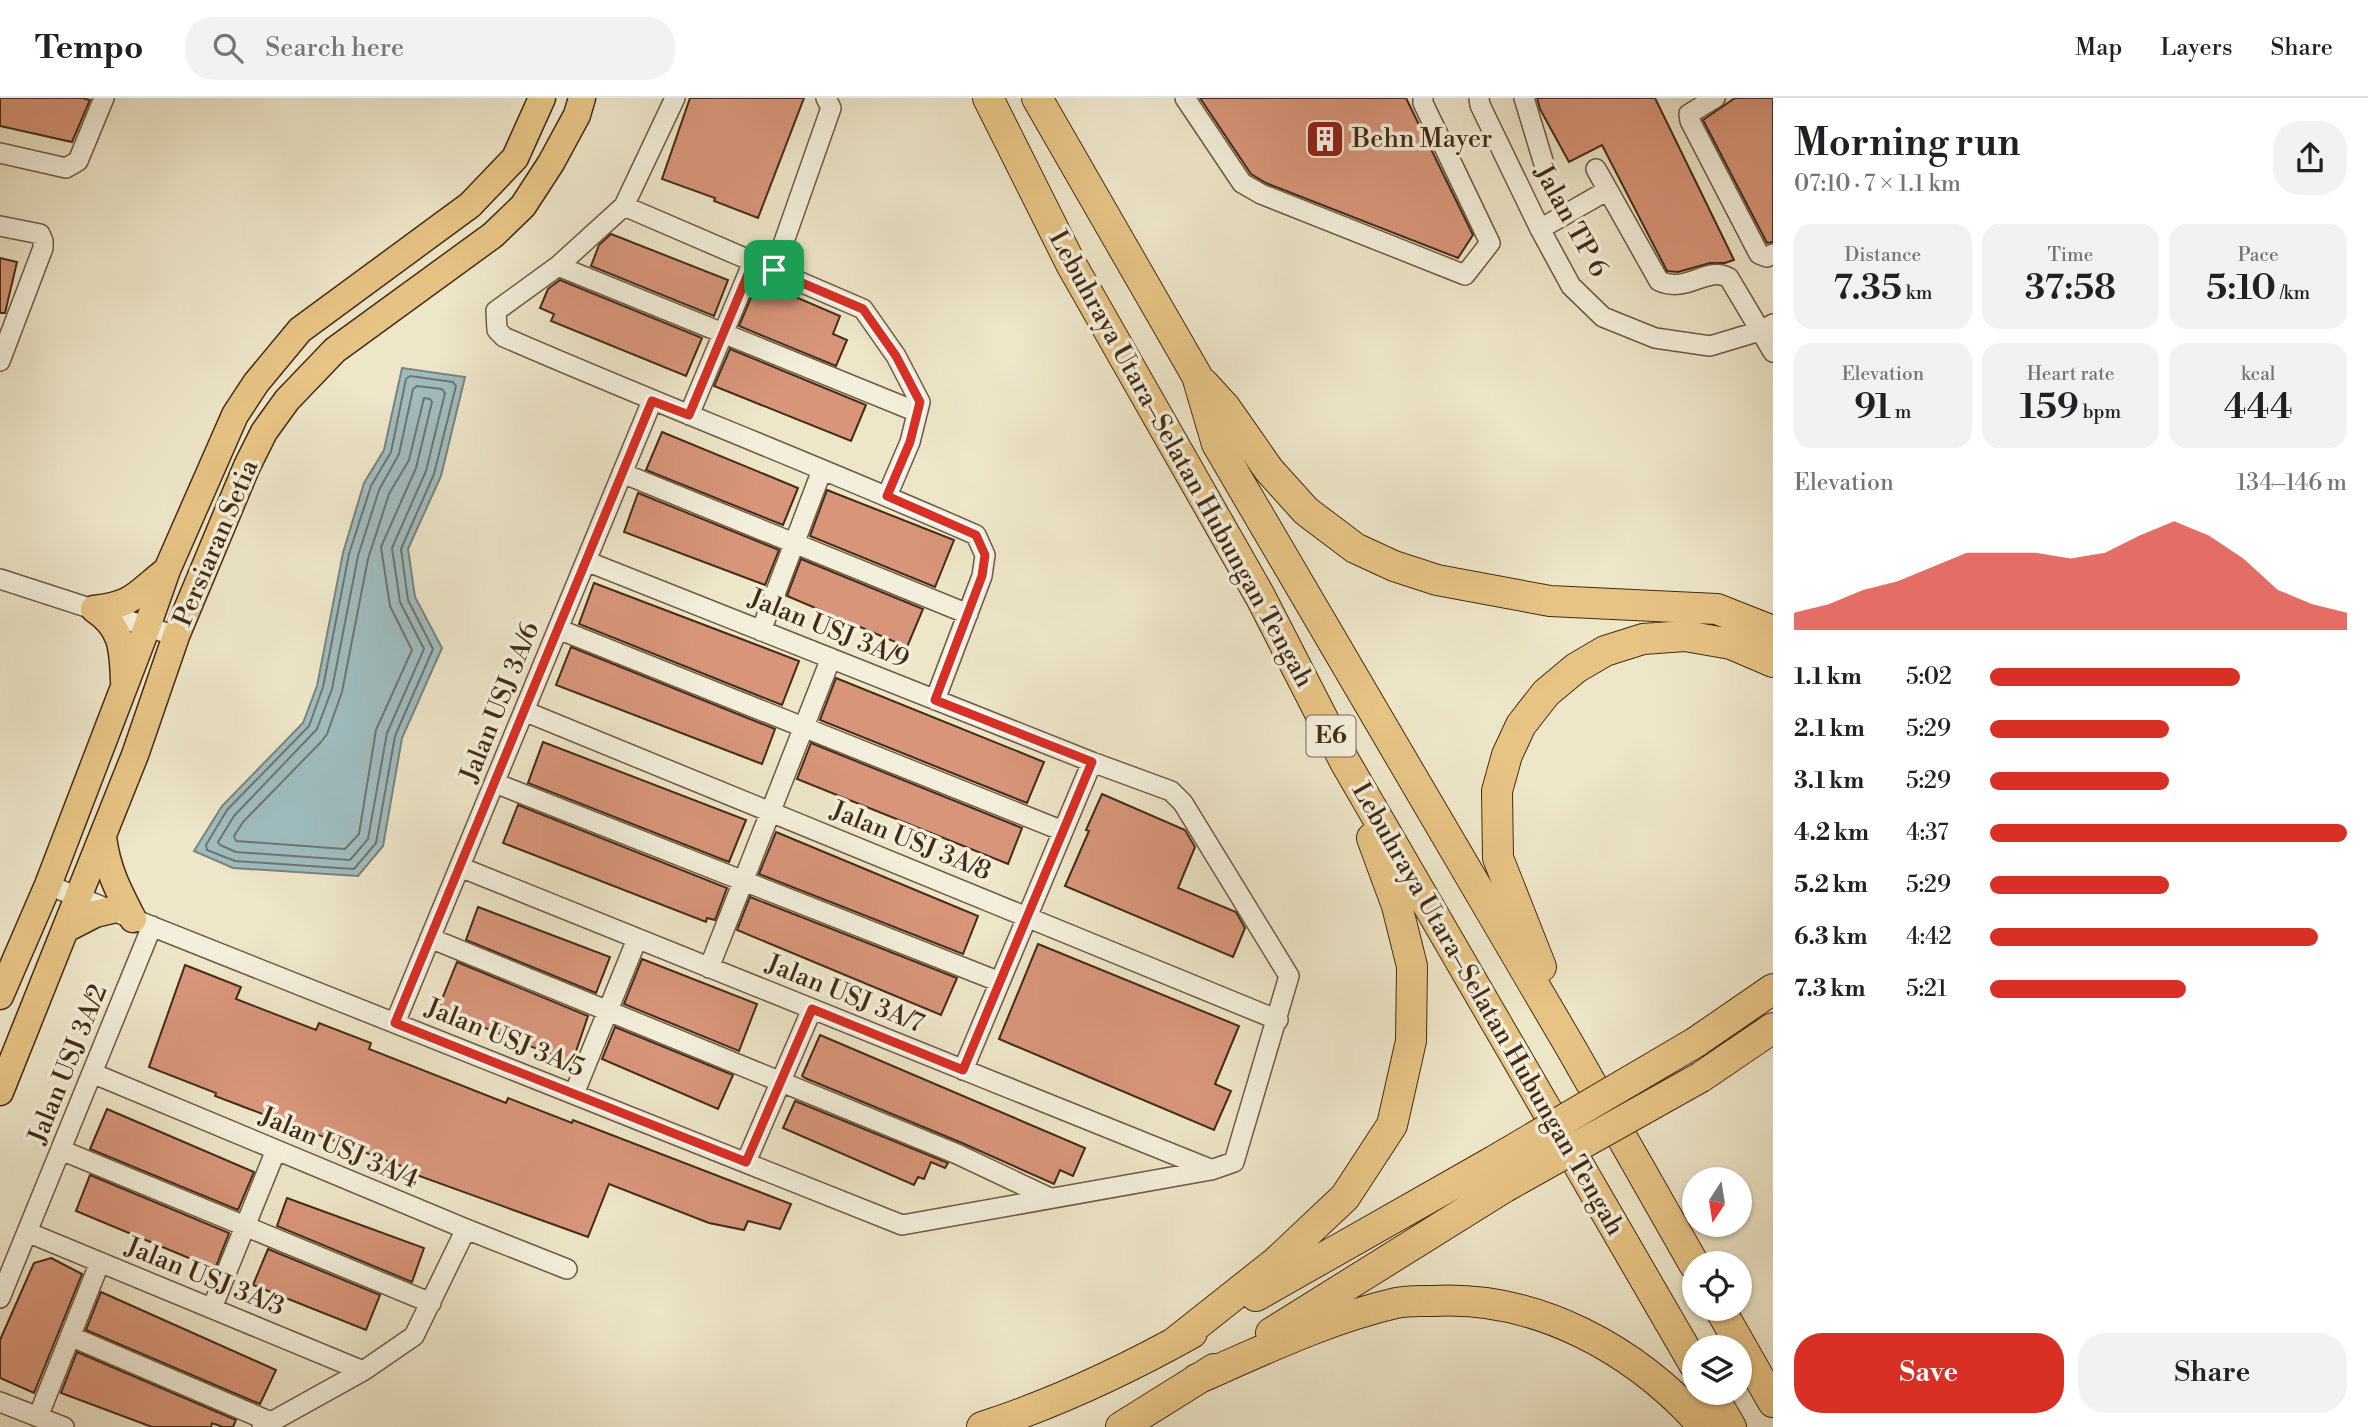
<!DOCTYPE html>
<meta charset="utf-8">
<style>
:root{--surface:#fff;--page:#f2f2f2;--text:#202124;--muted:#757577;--line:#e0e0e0;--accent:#d93025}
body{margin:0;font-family:"Libre Bodoni",serif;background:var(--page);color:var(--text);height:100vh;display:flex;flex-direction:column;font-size:26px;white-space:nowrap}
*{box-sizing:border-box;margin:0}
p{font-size:23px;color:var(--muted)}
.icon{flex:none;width:38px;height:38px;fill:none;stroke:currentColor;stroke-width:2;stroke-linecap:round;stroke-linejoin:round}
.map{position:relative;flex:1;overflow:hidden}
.drawer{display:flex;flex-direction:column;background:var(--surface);width:595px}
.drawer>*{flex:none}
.needle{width:46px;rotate:192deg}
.buttons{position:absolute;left:1682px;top:1069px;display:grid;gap:14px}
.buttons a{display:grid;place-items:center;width:70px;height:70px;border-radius:50%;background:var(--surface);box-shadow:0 2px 5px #0004;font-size:35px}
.pin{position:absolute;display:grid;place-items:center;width:60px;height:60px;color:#fff;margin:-30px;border-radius:14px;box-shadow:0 4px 10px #0006}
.round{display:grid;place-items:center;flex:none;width:74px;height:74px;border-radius:28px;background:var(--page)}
.overview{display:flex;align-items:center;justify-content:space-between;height:119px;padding:0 21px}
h1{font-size:38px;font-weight:600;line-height:52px}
.figures{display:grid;grid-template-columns:repeat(3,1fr);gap:10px;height:119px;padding:7px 21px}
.figures div{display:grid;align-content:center;border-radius:18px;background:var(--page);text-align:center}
.figures b{font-size:35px;font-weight:600}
.figures small{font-size:19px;font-weight:400}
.figures p{font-size:19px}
.chart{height:196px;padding:14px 21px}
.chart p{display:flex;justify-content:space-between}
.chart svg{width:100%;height:126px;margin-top:7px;fill:var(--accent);opacity:.7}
.primary-button{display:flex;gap:14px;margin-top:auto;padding:14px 21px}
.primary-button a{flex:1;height:80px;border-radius:28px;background:var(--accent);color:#fff;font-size:28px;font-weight:600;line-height:80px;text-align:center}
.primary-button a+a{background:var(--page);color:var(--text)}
ul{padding:0 21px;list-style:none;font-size:23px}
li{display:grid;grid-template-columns:112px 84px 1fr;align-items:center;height:52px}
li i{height:18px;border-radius:9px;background:var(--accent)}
header{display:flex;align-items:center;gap:42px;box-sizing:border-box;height:98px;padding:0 35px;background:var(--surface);border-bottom:2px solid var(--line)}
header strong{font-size:33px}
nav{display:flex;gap:38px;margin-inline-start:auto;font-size:24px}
.search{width:490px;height:63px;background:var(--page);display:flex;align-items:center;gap:18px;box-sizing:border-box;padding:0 24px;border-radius:28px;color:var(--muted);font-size:26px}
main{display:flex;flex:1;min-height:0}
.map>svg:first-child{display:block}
.water{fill:#9fbdc1;stroke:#7a837d;stroke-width:2}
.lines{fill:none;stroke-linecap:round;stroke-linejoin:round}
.shore{stroke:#71746c;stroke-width:2}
.building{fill:#d8957a;stroke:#432c16;stroke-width:2}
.minor-casing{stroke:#6e5a43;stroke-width:22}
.major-casing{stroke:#432c16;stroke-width:29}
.highway-casing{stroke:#432c16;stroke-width:32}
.minor{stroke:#f4efdc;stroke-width:19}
.major{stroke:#e7c384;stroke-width:26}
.highway{stroke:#e7c384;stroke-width:30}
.highway-bridge-casing{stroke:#432c16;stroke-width:32;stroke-linecap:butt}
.highway-bridge{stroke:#e7c384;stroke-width:30}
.route-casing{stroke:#fff;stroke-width:14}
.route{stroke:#d93025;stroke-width:9}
.labels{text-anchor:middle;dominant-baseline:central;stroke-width:7;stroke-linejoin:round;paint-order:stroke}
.shield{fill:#f4efdc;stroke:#786651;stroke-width:2}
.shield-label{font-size:24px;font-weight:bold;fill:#432c16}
.poi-label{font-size:26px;fill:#432c16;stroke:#f4efdc;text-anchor:start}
.street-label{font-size:26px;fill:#432c16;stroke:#f4efdc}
</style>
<header>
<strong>Tempo</strong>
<div class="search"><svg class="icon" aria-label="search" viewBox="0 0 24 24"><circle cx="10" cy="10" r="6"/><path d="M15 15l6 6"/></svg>Search here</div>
<nav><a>Map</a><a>Layers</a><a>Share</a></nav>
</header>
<main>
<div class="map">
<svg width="1773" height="1329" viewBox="0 0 1773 1329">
<rect width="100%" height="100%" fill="#eee6c9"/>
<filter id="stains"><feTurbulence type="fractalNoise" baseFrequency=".00286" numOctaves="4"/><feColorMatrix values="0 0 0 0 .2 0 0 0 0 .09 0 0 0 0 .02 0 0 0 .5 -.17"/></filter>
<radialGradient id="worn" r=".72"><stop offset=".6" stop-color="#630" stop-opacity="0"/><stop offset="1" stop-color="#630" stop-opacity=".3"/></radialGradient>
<!-- water -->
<path class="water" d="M402,270L465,279L441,378L408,451L415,499L442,550L402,640L383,748L358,778L233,770L194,753L222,708L303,625L317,588L343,455L364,385L384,352Z"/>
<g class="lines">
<!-- shore -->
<path class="shore" d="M410,278L453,284L456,288L434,376L401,451L408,502L433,551L395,638L376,745L354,771L235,763L207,752L206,747L227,712L309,628L323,589L349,456L371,388L391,354L406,281Z
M417,288L442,291L445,295L426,373L392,450L400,504L424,551L387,635L368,741L350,762L236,754L220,747L218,744L234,718L317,631L332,591L358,458L379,392L399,356L413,291Z
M424,300L430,301L432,304L416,370L381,449L390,508L412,552L376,632L359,736L345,751L236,743L234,738L243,724L321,644L327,636L342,594L368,461L389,396L409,362Z"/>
</g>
<!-- building -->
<path class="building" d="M0,0H82L90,2L72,44L0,28Z
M690,0H804L758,120L714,103L715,100L662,81Z
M1200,0H1406L1473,137L1458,160L1266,85L1251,76Z
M1537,0H1655L1734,162L1725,165H1710L1678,174L1667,173L1602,47L1569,64L1540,11Z
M1735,0H1773V144L1767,145L1703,22Z
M611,136L728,182L714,218L591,168L599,147Z
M0,160L17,164L5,215H0Z
M560,182L702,240L686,278L551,223L554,216L540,210L548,191Z
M758,183L840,218L833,236L847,242L836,268L739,228Z
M730,251L866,307L851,343L714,288Z
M662,334L798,390L783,427L646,372Z
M827,392L954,442L935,489L810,438Z
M638,395L779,452L765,487L624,434Z
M801,461L923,511L907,549L787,498Z
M594,485L799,563L782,607L579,526Z
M571,549L775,631L762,666L556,587Z
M836,580L1044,664L1027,705L820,622Z
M543,644L746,722L729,764L528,685Z
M811,645L1022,730L1008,766L797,681Z
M1102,696L1185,732L1195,749L1178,790L1236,814L1245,830L1233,859L1065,788L1089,733L1086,732Z
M518,707L727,790L715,822L707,820L706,824L503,745Z
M776,734L978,818L963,856L759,776Z
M750,799L957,880L941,917L737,832Z
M478,809L610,859L596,895L466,842Z
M1038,846L1239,928L1215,986L1231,993L1214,1032L999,941Z
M642,861L757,906L739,953L624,906Z
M457,864L588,918L572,965L438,911Z
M185,867L241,889L236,901L316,932L319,925L371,945L369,951L506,1005L508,1000L572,1025L573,1022L791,1106L780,1131L748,1123L744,1132L709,1125L609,1086L588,1139L411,1075L412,1072L244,1009L215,998L216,995L149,969Z
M615,929L733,977L718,1011L602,961Z
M820,937L1085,1050L1073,1078L1060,1072L1054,1086L962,1045L805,980L802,978Z
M795,1003L948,1065L945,1070L931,1064L924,1081L918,1079L914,1087L783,1030Z
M107,1011L254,1074L238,1112L90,1051Z
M90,1077L229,1135L215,1171L76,1113Z
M287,1100L424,1150L412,1184L277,1128Z
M268,1151L380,1197L366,1232L253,1187Z
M51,1160L82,1176L34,1295L0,1280V1242L34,1165Z
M101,1194L276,1272L260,1306L86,1232Z
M77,1254L236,1322L233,1329H223L212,1325L211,1329H152L61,1295Z"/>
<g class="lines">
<!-- minor casing -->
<g class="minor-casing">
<path id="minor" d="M675,0L624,108L558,168L496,213L497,232L504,239C660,307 820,368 976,437L985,457L982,478L935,602
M1185,0L1242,85L1261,96L1465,177L1490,145L1423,5V0
M1479,0L1480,7L1540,131L1571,188L1603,219L1655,240L1710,248L1760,233L1773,226
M1524,0L1544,66
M1715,0L1689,16L1690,23L1759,156L1767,159L1773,156
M0,55L66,70L78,63L104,0
M1596,71L1659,183C1688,196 1707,167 1729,180L1773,254
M624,108L863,211L896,258L920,304L910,344L887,398
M0,128L40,136L43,143V150L0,263
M1540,131L1608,92
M558,168L917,314
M774,172L831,10L826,0
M689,317L753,164
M622,375L968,516
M0,481L176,538
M558,531L1063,733
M761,533L822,372
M524,613L1278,922
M495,685L1000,884
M460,769L1210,1071
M48,787L902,1127L1211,1072L1234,1064L1289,878L1183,705L1171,693L1092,664L586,463
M430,840L957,1056L1050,1100
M709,870L831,560
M395,925L652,303
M963,972L1092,664
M92,975L466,1131L567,1171
M574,996L637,841
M61,1052L431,1205
M746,1064L812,911
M27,1134L363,1273
M0,1200L152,828
M212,1210L276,1052
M70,1238L271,1324
M0,1304L64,1329
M38,1319L100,1164
M262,1329L363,1273L414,1238L466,1131"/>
</g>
<!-- major casing -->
<g class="major-casing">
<path id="major" d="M94,511C122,529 123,551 124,583
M94,511C134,507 137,495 167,472
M103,739C107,771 118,792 133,821
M66,831L95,816L112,812
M0,898L48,787L147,529L167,472L235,317L256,285L300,232L470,107L515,60L542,0
M0,994L135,657L176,538L247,368L264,334L287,302L335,252L493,137L523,108L551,65L577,17L582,0"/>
</g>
<!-- highway casing -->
<g class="highway-casing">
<path id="highway" d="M988,0L1071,166L1260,498L1345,664L1694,1266
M1037,0L1197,278L1217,346L1571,950L1694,1166
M1204,286L1225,309L1269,372L1306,413L1355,450L1394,468L1437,482L1550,503L1717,511L1773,533
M1541,869L1498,760L1497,693L1507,657L1521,627L1546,595L1576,570L1605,553L1643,541L1685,538L1731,546L1773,564
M1696,944L1773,891
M1701,979L1773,930
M1256,1198L1492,1064
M1720,1211L1773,1304
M1271,1235L1505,1089
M1175,1244L1276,1164L1345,1099L1392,1027L1411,943L1412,868L1397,808L1372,740
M1197,1281C1261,1253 1327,1221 1396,1205C1408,1202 1421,1203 1433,1203C1537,1197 1636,1252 1704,1329
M1711,1295L1731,1329
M982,1329C1056,1305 1124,1273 1192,1235
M1121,1329L1214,1271"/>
</g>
<!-- minor -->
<use href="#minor" class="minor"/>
<!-- major -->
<use href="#major" class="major"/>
<!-- highway -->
<use href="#highway" class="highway"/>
<!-- highway-bridge casing -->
<g class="highway-bridge-casing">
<path id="highway-bridge" d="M1492,1064L1696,944
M1505,1089L1701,979"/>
</g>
<!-- highway-bridge -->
<use href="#highway-bridge" class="highway-bridge"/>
</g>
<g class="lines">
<!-- route casing -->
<g class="route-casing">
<path id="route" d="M753,164L863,211L896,258L920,304L910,344L887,398L976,437L985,457L982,478L935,602L1092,664L963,972L812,911L746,1064L395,925L652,303L689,317Z"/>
</g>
<!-- route -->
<use href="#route" class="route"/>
</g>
<!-- icons -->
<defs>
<g id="building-square" transform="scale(2.0125)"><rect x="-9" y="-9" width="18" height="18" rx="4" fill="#8f2418" stroke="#f4efdc"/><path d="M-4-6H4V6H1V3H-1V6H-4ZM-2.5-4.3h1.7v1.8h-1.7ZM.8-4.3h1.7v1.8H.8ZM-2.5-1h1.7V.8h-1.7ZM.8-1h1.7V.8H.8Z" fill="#fff"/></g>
</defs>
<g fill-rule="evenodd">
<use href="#building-square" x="1325" y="41"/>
</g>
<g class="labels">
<!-- shield labels -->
<rect class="shield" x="1306.5" y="617.5" width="49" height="41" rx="5"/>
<g class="shield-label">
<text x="1331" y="638">E6</text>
</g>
<!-- poi labels -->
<g class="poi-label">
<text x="1352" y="41">Behn Mayer</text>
</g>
<!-- street labels -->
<g class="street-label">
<text transform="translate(1571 123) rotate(61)">Jalan TP 6</text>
<text transform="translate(1181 361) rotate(61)">Lebuhraya Utara–Selatan Hubungan Tengah</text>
<text transform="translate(216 445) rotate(-67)">Persiaran Setia</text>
<text transform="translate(829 531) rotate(22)">Jalan USJ 3A/9</text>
<text transform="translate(500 604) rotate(-68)">Jalan USJ 3A/6</text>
<text transform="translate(911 743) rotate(22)">Jalan USJ 3A/8</text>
<text transform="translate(845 896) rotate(22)">Jalan USJ 3A/7</text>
<text transform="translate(1488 911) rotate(60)">Lebuhraya Utara–Selatan Hubungan Tengah</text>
<text transform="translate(505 940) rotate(22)">Jalan USJ 3A/5</text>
<text transform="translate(68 966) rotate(-68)">Jalan USJ 3A/2</text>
<text transform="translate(339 1050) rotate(23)">Jalan USJ 3A/4</text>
<text transform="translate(205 1179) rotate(22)">Jalan USJ 3A/3</text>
</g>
</g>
<rect width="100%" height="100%" filter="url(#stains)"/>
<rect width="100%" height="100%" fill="url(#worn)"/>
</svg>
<div class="buttons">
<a><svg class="needle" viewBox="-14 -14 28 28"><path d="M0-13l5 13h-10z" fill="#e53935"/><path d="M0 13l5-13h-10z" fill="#757577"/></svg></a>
<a><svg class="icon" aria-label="locate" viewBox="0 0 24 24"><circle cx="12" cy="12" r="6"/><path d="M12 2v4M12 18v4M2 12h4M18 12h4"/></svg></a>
<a><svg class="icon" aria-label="layers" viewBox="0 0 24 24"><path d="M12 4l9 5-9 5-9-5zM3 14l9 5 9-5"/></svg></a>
</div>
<div class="pin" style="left:774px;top:172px;background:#1e9e55"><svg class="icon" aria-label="arrive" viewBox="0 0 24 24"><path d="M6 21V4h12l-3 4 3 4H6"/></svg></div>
</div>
<section class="drawer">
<div class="overview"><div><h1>Morning run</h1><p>07:10 · 7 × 1.1 km</p></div><a class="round"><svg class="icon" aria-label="share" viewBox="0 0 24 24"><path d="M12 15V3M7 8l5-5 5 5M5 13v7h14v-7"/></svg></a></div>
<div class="figures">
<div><p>Distance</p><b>7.35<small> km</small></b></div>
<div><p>Time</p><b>37:58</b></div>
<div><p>Pace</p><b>5:10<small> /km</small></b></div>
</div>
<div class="figures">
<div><p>Elevation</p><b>91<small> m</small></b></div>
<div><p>Heart rate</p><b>159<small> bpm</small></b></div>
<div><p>kcal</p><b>444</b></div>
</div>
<div class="chart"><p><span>Elevation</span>134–146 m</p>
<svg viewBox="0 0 160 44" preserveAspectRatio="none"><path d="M0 44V38L10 35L20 30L30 27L40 22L50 17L60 17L70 17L80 19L90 17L100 11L110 6L120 11L130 19L140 30L150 35L160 38V44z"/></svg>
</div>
<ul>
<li><b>1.1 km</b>5:02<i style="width:70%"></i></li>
<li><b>2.1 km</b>5:29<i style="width:50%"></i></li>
<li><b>3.1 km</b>5:29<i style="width:50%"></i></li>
<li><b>4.2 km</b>4:37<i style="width:100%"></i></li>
<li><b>5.2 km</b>5:29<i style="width:50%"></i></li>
<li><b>6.3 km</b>4:42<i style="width:92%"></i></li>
<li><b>7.3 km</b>5:21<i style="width:55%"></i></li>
</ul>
<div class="primary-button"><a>Save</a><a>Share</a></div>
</section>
</main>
